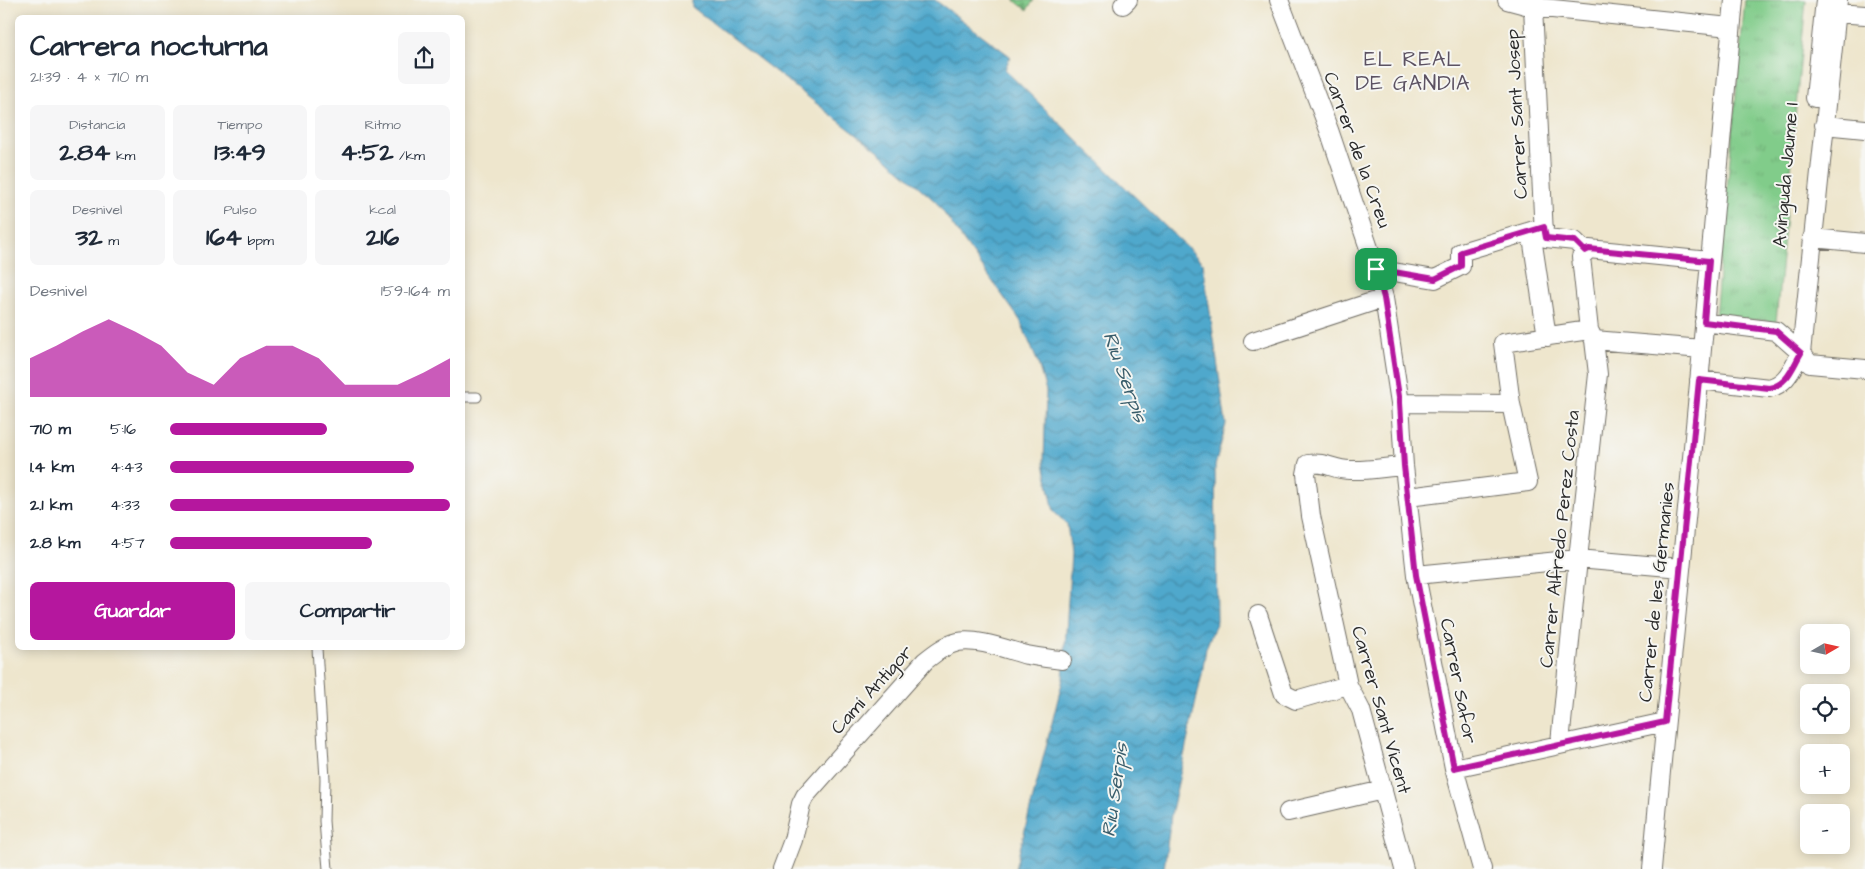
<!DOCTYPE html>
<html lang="es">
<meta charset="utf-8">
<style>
:root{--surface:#fff;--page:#f6f6f7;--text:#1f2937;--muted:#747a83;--accent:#b5179e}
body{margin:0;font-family:"Architects Daughter",sans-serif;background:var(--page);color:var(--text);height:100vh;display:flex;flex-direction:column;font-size:19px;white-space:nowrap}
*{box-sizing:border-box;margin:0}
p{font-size:16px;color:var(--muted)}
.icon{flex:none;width:28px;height:28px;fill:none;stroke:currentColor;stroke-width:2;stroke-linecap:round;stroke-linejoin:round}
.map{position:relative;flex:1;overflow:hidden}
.side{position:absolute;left:15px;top:15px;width:450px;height:635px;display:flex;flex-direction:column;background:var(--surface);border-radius:8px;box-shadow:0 2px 12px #0003}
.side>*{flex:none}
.needle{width:32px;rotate:81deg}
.tools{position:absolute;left:1800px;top:624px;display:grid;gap:10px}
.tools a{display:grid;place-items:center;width:50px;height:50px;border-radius:8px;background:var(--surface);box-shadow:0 2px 12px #0003;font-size:25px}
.pin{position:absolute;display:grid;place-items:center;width:42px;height:42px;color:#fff;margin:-21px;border-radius:10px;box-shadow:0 2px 8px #0006}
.round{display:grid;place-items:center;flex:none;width:52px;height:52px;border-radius:8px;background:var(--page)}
.head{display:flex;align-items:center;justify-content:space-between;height:85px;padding:0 15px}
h1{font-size:28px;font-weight:700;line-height:38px}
.figures{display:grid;grid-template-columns:repeat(3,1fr);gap:8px;height:85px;padding:5px 15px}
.figures div{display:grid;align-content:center;border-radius:8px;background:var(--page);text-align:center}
.figures b{font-size:25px;font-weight:700}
.figures small{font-size:14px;font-weight:400}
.figures p{font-size:14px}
.chart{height:140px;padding:10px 15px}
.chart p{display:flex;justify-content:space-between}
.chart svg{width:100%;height:90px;margin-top:5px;fill:var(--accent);opacity:.7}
.primary-button{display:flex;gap:10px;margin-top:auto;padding:10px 15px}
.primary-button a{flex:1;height:58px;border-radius:8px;background:var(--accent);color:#fff;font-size:20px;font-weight:700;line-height:58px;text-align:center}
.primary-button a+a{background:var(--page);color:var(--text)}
ul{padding:0 15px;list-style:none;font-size:16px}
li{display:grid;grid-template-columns:80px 60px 1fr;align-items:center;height:38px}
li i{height:12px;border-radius:6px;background:var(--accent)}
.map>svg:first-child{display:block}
.grass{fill:url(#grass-tufts);stroke:#567c5a}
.cemetery{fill:url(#cemetery-stones);stroke:#567c5a}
.water{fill:url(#water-waves);stroke:#3d6a7c}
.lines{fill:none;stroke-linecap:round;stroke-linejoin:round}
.lane-casing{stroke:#6f6c64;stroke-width:11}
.street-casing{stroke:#6f6c64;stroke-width:20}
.lane{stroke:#fff;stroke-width:9}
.street{stroke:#fff;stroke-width:18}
.route-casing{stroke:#fff;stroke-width:10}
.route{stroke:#b5179e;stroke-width:6}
.labels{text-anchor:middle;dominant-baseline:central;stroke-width:4;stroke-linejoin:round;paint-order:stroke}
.street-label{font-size:19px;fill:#2b2b2b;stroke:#f6f6f2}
.water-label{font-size:20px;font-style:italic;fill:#395d6b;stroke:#f6f6f2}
.quarter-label{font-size:21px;letter-spacing:1px;fill:#5c5262;stroke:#f6f6f2}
</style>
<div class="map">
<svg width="1865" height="869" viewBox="0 0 1865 869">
<defs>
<pattern id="grass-tufts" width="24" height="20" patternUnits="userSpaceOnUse" patternTransform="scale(1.25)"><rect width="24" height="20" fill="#81cc8a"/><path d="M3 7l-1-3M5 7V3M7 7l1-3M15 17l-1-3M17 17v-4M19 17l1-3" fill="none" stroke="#70af77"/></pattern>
<pattern id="cemetery-stones" width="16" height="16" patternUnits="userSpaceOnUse" patternTransform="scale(1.25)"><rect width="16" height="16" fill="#81cc8a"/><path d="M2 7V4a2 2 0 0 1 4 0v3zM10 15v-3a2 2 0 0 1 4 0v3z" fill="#70af77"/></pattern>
<pattern id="water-waves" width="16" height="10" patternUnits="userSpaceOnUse" patternTransform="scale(1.25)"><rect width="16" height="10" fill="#4fa8cc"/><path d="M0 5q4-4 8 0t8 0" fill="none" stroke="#4289a6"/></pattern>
</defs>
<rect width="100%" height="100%" fill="#f6f6f2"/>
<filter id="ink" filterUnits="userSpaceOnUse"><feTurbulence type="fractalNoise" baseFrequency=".02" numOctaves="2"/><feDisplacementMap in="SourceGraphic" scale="10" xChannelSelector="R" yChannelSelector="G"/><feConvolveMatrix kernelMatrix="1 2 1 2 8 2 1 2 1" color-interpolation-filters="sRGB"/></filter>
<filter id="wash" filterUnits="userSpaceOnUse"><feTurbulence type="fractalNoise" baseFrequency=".0096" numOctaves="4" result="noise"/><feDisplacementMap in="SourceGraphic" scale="20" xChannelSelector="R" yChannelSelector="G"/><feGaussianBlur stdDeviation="1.12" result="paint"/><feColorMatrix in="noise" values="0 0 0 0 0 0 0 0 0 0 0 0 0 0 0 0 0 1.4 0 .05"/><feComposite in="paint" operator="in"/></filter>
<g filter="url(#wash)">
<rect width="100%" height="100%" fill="#eee6cd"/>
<!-- grass -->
<path class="grass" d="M1745,0H1806L1776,322L1715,316Z"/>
<!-- cemetery -->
<path class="cemetery" d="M1014,0H1034L1027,10Z"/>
<!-- water -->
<path class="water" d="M692,0H935L1010,56L1005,70L1203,263L1226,424L1215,466L1217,621L1206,648L1202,674L1171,815L1164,869H1015L1063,679L1071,554L1067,524L1054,512L1044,463L1046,391L1038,363L1020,320L936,202L879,152L692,7Z"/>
</g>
<g filter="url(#ink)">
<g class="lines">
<!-- lane casing -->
<g class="lane-casing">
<path id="lane" d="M462,397H477
M317,648L325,779L324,821L328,869"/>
</g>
<!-- street casing -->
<g class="street-casing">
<path id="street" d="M1279,0L1329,130L1376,269L1384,298L1400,403L1404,466L1416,575L1454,768L1482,869
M1507,0L1533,7L1730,27
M1535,0L1533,7L1544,235L1546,238L1575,241L1585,251
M1123,5L1128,0
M1837,13L1865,15
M1815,98L1825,0
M1824,125L1865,129
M1531,231L1547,337
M1812,238L1865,243
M1376,269L1435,279L1461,266V252L1544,227
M1704,322L1776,331L1801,353L1810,364L1865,369
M1594,340L1702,349L1734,0
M1253,341L1384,298
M1699,380L1769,388C1787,384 1792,368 1801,353L1838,0
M1400,403L1511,404
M1408,497L1528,482L1511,404L1503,343L1589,330
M1416,575L1578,559L1681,568
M1258,615L1284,694L1296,700L1348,685
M1560,743L1578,559L1598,374L1594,340L1589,330L1581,257L1589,249L1709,261
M1454,768L1665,722
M1288,812L1383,790
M782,869L793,840L801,804L805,796L925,661C935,653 945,645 958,642C977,638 1008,650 1027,655C1038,657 1050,659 1062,660
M1404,869L1361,710L1348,685L1311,516L1306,474L1308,464C1326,461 1333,470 1350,470C1367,471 1386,467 1404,466
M1652,869C1667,696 1687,523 1702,349"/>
</g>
<!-- lane -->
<use href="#lane" class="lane"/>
<!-- street -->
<use href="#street" class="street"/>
</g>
</g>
<g class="lines" filter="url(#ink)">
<!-- route casing -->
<g class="route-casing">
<path id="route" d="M1544,227L1546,238L1575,241L1585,251L1589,249L1709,261L1704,322L1776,331L1801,353C1792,368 1788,384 1769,388L1699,380L1665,722L1454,768L1416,575L1404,466L1400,403L1384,298L1376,269L1435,279L1461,266V252Z"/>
</g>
<!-- route -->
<use href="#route" class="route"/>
</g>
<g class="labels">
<!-- street labels -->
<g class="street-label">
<text transform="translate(1517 114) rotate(-93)">Carrer Sant Josep</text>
<text transform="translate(1357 150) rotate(70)">Carrer de la Creu</text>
<text transform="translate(1786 175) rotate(-85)">Avinguda Jaume I</text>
<text transform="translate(1560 539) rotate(-84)">Carrer Alfredo Perez Costa</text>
<text transform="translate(1657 592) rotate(-84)">Carrer de les Germanies</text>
<text transform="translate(1458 681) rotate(79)">Carrer Safor</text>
<text transform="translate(872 690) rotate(-48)">Camí Antigor</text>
<text transform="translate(1381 710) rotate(74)">Carrer Sant Vicent</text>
</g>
<!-- water labels -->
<g class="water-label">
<text transform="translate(1125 377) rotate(70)">Riu Serpis</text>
<text transform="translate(1115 790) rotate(-82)">Riu Serpis</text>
</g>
<!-- quarter labels -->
<g class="quarter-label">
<text x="1413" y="59">EL REAL<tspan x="1413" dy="24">DE GANDIA</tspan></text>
</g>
</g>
</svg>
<div class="tools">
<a><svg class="needle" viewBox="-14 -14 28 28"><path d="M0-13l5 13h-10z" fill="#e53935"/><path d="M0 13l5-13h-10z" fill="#747a83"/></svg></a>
<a><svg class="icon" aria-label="locate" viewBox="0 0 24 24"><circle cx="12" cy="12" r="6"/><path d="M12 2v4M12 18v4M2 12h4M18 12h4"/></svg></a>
<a>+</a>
<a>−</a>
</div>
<div class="pin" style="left:1376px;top:269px;background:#1e9e55"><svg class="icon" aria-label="arrive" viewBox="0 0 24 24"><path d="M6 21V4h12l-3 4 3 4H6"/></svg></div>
<section class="side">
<div class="head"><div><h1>Carrera nocturna</h1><p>21:39 · 4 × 710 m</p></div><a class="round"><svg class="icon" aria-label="share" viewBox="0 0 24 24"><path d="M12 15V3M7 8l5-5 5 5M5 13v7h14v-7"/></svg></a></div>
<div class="figures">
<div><p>Distancia</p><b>2.84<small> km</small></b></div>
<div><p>Tiempo</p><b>13:49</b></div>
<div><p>Ritmo</p><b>4:52<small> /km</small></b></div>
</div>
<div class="figures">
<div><p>Desnivel</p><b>32<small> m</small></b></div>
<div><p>Pulso</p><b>164<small> bpm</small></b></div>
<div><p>kcal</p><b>216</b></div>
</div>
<div class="chart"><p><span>Desnivel</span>159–164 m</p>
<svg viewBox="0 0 160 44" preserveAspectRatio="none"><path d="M0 44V25L10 19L20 12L30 6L40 12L50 19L60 32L70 38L80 25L90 19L100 19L110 25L120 38L130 38L140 38L150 32L160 25V44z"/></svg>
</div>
<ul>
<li><b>710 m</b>5:16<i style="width:56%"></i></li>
<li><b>1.4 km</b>4:43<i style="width:87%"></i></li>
<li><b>2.1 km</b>4:33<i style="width:100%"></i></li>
<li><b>2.8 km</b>4:57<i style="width:72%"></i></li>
</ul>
<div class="primary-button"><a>Guardar</a><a>Compartir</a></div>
</section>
</div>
